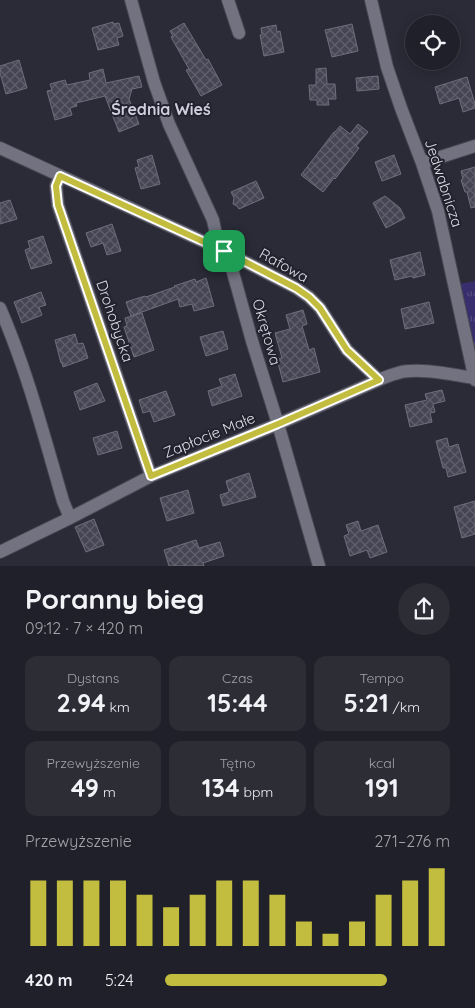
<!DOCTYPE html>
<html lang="pl">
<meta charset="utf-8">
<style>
:root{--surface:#20202a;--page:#2d2d36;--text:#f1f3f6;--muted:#a2a3a8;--line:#3d3e47;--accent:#c3bd3f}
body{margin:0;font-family:Quicksand,sans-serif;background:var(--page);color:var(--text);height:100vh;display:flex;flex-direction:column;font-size:19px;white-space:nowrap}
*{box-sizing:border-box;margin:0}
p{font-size:16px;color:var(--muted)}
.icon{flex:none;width:28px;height:28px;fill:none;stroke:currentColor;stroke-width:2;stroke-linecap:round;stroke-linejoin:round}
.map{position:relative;height:566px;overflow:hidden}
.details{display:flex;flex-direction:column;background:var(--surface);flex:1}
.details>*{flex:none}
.fabs{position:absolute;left:405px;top:15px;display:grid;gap:10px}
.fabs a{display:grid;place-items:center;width:55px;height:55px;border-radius:50%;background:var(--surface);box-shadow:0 2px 12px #0003,0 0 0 1px var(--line);font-size:25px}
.pin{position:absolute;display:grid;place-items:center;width:42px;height:42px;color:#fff;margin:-21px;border-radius:10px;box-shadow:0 2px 8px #0006}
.round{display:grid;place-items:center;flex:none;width:52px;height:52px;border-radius:26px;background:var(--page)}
.head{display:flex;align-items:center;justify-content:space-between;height:85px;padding:0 25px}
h1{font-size:28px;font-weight:700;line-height:38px}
.stats{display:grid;grid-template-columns:repeat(3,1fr);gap:8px;height:85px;padding:5px 25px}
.stats div{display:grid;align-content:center;border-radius:12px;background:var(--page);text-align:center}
.stats b{font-size:25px;font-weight:700}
.stats small{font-size:14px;font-weight:400}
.stats p{font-size:14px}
.chart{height:140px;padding:10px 25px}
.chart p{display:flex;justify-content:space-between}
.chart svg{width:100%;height:90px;margin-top:5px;stroke:var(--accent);stroke-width:6}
ul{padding:0 25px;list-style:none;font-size:16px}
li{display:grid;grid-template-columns:80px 60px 1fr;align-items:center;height:38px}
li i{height:12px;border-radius:6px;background:var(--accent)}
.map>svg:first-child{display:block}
.grass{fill:url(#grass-tufts)}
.building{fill:url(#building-cross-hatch);stroke:#6e6d7d}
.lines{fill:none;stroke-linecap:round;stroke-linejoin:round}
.minor-casing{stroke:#484752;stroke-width:14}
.minor{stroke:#727281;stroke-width:12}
.route-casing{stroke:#fff;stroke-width:10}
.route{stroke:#c3bd3f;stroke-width:6}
.labels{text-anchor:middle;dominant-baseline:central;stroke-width:4;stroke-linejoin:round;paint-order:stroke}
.street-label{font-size:15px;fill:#dddce5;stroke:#22212e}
.neighbourhood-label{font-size:16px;font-weight:bold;fill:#cfcfe0;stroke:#22212e}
</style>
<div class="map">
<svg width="475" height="566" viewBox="0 0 475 566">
<defs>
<pattern id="grass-tufts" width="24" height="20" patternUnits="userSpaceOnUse" patternTransform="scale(1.25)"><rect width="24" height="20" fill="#382e6d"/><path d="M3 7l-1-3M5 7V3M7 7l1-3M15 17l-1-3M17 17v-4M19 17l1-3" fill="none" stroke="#544c82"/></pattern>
<pattern id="building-cross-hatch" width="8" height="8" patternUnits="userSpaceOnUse" patternTransform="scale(1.25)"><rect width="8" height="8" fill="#464554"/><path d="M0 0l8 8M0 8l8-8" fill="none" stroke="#605f6c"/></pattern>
</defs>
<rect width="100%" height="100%" fill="#2b2b38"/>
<!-- grass -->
<path class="grass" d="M475,281V349L472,342L460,284Z"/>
<!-- building -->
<path class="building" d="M113,22V24L119,23L123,36L117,38L119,45L98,50L92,28Z
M184,23L206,60L208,59L222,85L201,96L186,70L189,69L171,37L173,36L170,31Z
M352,24L358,51L332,57L325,30Z
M276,25L277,32L280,31L284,52L264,56L260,35H262L261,28Z
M19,60L27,88L6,94L0,73V66Z
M326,68L327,84H335L336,99H328L329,105H317V100H310L309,85H316V69Z
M103,69L106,83L139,76L142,87L132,89L129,99L139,124L119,132L105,96L76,103L77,106L70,108L72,115L55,120L47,91L52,90L50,84L65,80L67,85L90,80L89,73Z
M378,76L379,89L357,91L356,78Z
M467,77L475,104V108L463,112L459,98L440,104L435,87Z
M358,124L368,132L356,146L359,148L335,179L334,178L323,192L301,175L334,132H335L340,126L350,134Z
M152,155L160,184L141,189L135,168L139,167L137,160Z
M394,155L401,174L382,181L375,162Z
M475,167V207L471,208L467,192H465L461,180L463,179L461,171Z
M256,181L264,198L239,209L237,206L233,204L234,198L231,192Z
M385,196L400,208L405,218L386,228L373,203Z
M10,200L17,219L0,224V203Z
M112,224L121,251L107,255L103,243L91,247L86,233Z
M43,236L52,263L31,269L25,250L30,248L28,241Z
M420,252L425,275L413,278L412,276L395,280L390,260Z
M206,278L214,306L194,311L192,304L180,307L178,299L131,316L126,302L145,296L146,297L175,287L174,286L195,279L196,282Z
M41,292L46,305L39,307L42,315L22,323L14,302Z
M429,302L434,323L405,329L401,309Z
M303,310L307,324L302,326L309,350L314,348L320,372L283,382L277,359L282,358L275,333L290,329L286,315Z
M142,313L154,350L134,357L124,327L127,326L125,318Z
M223,331L228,349L206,356L200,337Z
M75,334L78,344L83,343L88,358L63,367L62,363H61L55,340Z
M235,374L242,396L212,406L208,391L222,386L219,379Z
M97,383L105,401L80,410L74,392Z
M442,390L445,401L433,404L435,412L430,413L432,422L410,427L405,405L427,400L425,394Z
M166,391L175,415L154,422L150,411L143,413L139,400Z
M117,431L122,448L98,455L93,438Z
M447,438L449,447L458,444L466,472L448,477L446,468H443L436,441Z
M249,473L256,497L223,506L220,495L229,492L226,481Z
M188,490L194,513L167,521L160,498Z
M475,501V534L462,538L454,507Z
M94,519L104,545L86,552L75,527Z
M358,521L361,531L378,525L387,552L370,558L367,550L350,556L344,536L349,534L346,525Z
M196,540L199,548L220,542L224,556L203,563L204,566H169L164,550Z"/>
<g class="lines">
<!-- minor casing -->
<g class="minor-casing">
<path id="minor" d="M131,0L154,82L169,124L213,220L217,239L229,260L232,269L252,341L278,424L319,566
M228,0L239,33
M371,0L387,67L401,108L422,163L438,211L475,380
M0,148L224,251L296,288L309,297L320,308L347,350L379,380C385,377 391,375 398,373C418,367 453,375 474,378
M422,163L475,146
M60,176L56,186L58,205L151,476
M0,308C27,370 44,436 63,501L70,518
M0,552L70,518L151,476L278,424L379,380"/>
</g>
<!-- minor -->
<use href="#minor" class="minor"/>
</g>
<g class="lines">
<!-- route casing -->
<g class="route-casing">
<path id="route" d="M60,176L224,251L296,288L309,297L320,308L347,350L379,380L278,424L151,476L58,205L56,186Z"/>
</g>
<!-- route -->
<use href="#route" class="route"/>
</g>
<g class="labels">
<!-- street labels -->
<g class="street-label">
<text transform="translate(444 183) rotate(72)">Jedwabnicza</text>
<text transform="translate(284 265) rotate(29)">Rafowa</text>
<text transform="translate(115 321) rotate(71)">Drohobycka</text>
<text transform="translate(267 332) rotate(74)">Okrętowa</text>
<text transform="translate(209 435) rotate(-22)">Zapłocie Małe</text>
</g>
<!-- neighbourhood labels -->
<g class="neighbourhood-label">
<text x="161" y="109">Średnia Wieś</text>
</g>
</g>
</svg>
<div class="fabs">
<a><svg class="icon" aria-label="locate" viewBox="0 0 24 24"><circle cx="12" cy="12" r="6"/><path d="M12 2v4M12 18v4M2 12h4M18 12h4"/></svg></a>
</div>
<div class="pin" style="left:224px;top:251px;background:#1e9e55"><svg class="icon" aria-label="arrive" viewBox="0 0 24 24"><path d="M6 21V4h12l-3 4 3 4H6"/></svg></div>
</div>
<section class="details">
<div class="head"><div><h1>Poranny bieg</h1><p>09:12 · 7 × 420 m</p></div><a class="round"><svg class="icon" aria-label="share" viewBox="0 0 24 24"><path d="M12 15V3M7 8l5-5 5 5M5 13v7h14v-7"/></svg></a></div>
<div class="stats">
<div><p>Dystans</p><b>2.94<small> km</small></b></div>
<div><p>Czas</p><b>15:44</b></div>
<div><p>Tempo</p><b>5:21<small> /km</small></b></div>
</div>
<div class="stats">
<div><p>Przewyższenie</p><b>49<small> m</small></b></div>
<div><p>Tętno</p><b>134<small> bpm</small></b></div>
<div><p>kcal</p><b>191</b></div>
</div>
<div class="chart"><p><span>Przewyższenie</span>271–276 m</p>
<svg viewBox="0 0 160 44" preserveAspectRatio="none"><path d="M5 44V12M15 44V12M25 44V12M35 44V12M45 44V19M55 44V25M65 44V19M75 44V12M85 44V12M95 44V19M105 44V32M115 44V38M125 44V32M135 44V19M145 44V12M155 44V6"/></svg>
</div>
<ul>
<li><b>420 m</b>5:24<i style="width:78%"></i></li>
</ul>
</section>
